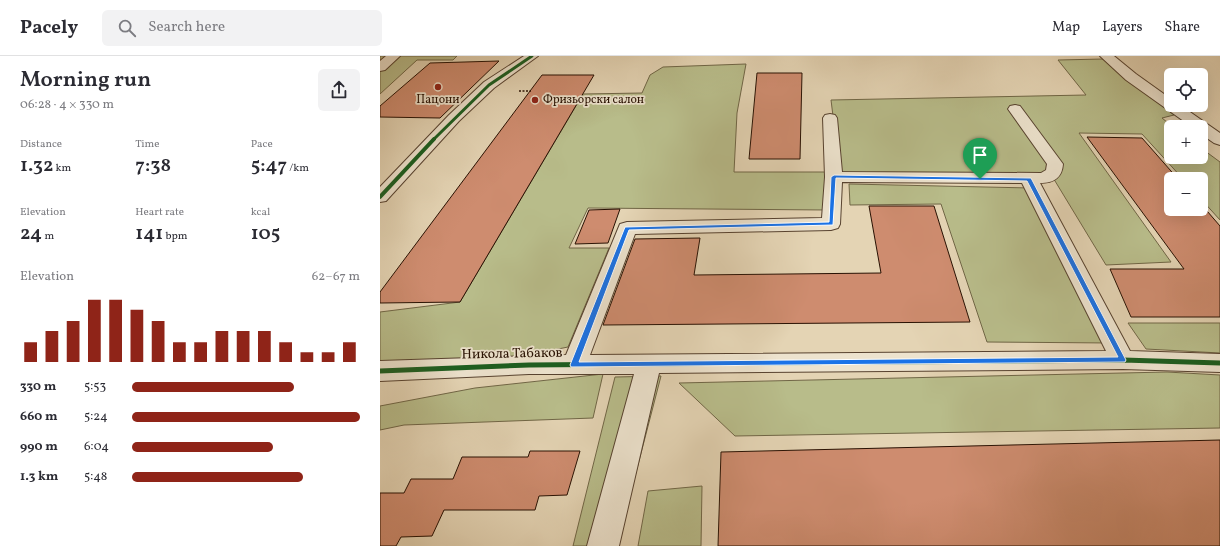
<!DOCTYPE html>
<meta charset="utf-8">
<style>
:root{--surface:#fff;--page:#f2f2f3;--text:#2b2b33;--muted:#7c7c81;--line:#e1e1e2;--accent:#8f2418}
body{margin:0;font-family:Vollkorn,serif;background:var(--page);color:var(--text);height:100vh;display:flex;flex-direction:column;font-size:15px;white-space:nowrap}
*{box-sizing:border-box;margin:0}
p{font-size:13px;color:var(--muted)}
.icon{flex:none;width:22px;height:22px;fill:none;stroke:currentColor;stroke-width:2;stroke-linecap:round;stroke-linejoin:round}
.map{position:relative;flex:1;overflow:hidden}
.details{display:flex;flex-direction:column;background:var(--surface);width:380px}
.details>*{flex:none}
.tools{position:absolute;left:784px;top:12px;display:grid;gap:8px}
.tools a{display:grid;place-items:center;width:44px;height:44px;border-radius:6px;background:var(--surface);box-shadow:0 4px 16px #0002;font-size:20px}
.pin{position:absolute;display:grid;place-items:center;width:34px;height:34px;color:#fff;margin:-41px -17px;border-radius:50% 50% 50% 0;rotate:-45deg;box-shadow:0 0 4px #0007}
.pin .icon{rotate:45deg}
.round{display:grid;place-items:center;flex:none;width:42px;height:42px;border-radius:6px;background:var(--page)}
.summary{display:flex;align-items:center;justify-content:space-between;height:68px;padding:0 20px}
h1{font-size:22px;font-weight:600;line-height:30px}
.metrics{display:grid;grid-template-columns:repeat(3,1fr);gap:6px;height:68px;padding:4px 20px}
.metrics div{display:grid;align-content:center}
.metrics b{font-size:20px;font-weight:600}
.metrics small{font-size:11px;font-weight:400}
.metrics p{font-size:11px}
.chart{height:112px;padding:8px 20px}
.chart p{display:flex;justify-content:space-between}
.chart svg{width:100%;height:72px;margin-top:4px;stroke:var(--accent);stroke-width:6}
ul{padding:0 20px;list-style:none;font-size:13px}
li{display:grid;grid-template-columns:64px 48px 1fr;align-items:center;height:30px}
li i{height:10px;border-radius:5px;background:var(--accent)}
header{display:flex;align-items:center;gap:24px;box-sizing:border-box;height:56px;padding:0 20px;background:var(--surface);border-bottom:1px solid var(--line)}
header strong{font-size:19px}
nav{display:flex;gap:22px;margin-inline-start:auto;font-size:14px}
.search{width:280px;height:36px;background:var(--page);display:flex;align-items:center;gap:10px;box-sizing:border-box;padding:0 14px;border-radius:6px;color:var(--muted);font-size:15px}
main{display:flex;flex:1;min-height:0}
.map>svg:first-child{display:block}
.green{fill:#b8bc8a;stroke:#706646}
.building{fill:#ce8c6f;stroke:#281103}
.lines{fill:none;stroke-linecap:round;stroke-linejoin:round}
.minor-casing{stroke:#57422f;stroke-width:2}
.path{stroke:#281103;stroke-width:1.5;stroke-dasharray:2 1.5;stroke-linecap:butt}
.minor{fill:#ede3ce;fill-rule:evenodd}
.cycleway-far2-casing{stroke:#ede3ce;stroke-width:4.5}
.cycleway-far1-casing{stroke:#ede3ce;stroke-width:6}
.cycleway-casing{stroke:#ede3ce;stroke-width:8}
.cycleway-far2{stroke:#1b5e20;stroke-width:3}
.cycleway-far1{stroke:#1b5e20;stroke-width:4}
.cycleway{stroke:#1b5e20;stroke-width:5}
.route{fill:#1a73e8;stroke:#fff;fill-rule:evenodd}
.poi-dot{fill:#8f2418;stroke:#ede3ce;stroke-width:1.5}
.labels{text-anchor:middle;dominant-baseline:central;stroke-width:3.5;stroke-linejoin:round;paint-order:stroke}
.far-poi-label{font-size:12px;fill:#281103;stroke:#ede3ce}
.street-label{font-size:14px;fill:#281103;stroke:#ede3ce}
</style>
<header>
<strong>Pacely</strong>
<div class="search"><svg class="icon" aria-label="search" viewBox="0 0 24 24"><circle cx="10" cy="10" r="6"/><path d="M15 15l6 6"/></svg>Search here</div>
<nav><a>Map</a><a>Layers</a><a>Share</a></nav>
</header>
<main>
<section class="details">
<div class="summary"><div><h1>Morning run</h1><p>06:28 · 4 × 330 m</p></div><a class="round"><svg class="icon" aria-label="share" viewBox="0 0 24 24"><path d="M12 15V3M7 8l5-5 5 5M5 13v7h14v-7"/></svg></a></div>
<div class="metrics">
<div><p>Distance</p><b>1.32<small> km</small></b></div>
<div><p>Time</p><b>7:38</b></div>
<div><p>Pace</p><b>5:47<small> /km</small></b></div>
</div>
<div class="metrics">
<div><p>Elevation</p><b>24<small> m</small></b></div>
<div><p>Heart rate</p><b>141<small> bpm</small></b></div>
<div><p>kcal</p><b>105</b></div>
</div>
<div class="chart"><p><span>Elevation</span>62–67 m</p>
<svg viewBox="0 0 160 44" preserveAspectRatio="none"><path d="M5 44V32M15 44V25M25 44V19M35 44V6M45 44V6M55 44V12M65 44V19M75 44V32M85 44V32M95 44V25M105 44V25M115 44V25M125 44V32M135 44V38M145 44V38M155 44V32"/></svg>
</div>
<ul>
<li><b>330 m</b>5:53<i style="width:71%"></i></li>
<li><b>660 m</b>5:24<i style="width:100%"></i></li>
<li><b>990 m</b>6:04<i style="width:62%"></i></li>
<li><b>1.3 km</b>5:48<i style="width:75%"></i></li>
</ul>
</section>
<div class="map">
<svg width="840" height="490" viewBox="0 0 840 490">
<rect width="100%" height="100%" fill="#e4d4b4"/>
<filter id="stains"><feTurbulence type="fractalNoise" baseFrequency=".005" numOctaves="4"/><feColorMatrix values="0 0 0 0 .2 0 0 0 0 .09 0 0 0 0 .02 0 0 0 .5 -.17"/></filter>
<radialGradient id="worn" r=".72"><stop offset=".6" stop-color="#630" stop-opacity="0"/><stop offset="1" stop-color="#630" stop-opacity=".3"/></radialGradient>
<!-- green -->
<path class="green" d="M0,0H77L73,4H37L0,38Z
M723,3L794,59L782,62L793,71H791V101H821V92L840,106V164L821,143V123H803L762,78L699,77L791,206L726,209L672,120L460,116L451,44L706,39L678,4Z
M366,8L357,57L354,116H445L446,154L208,152L189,192H229L188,291L108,307L0,325V256L80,246L203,38L262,37L270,19L283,11Z
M469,128L651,132L730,287L607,286L561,148L470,149Z
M748,267H840V297L766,293Z
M787,316L840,319V372L355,380L299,327Z
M223,318L213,362L24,369L0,374V350L95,332Z
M281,320L237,490H193L235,321Z
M322,430L321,490H258L268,435Z"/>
<!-- building -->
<path class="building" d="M119,5L60,62L0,61V50L50,7Z
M377,17H422L420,103H369Z
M162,19H214L80,246L0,247V236Z
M707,81L762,82L798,123H791V153H821V148L840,170V261H751L730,213H804Z
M489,150H554L590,266L223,269L255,183L320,182L314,219L501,217Z
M240,153L228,187L195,188L209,154Z
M840,384V490H338L341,396Z
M150,395H200L187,439L159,440L155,454H64L52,480L21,481L16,490H0V437H24L31,423H73L82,401H148Z"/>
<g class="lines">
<!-- minor casing -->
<g class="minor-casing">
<path id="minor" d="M6,0H20L5,14L0,15V5Z
M144,0H158L114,32L79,65L6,145L0,146V131L69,59L104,26Z
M720,0H734L756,18L791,43V49H800L840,77V89L834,87L821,78V71H812L746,24Z
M635,49L640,50L683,108C682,122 674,127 660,127L750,295L840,298V316L743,313L279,317L239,490H207L254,318H149L0,325V305L186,299L240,168L247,166L442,162L445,121L443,62L445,59L450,58L455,59L457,62L462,116L661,117L666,114L667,108L628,53L630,50ZM462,126L642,127L726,295L210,299L255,178L451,174L458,172L460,168Z"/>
</g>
<!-- path -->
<path class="path" d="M139,35H151"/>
<!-- minor -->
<use href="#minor" class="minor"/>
<!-- cycleway-far2 casing -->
<g class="cycleway-far2-casing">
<path id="cycleway-far2" d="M53,84L109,29L152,0"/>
</g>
<!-- cycleway-far1 casing -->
<g class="cycleway-far1-casing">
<path id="cycleway-far1" d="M0,141L54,83"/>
</g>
<!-- cycleway casing -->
<g class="cycleway-casing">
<path id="cycleway" d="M0,315L149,309L743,304L840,307"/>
</g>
<!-- cycleway-far2 -->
<use href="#cycleway-far2" class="cycleway-far2"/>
<!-- cycleway-far1 -->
<use href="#cycleway-far1" class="cycleway-far1"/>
<!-- cycleway -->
<use href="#cycleway" class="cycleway"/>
</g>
<!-- route -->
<path class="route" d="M454,119L651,122L746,304L745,306L191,311L190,309L245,171L449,166L451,121ZM456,122L647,125L738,301L199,306L249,174L453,169Z"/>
<!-- markers -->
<g class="poi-dot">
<circle cx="58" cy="31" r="4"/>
<circle cx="155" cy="44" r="4"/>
</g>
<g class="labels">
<!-- far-poi labels -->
<g class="far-poi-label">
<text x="58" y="44">Пацони</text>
<text x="163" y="44" text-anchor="start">Фризьорски салон</text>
</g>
<!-- street labels -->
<g class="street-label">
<text transform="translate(132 298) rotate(-1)">Никола Табаков</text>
</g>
</g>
<rect width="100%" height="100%" filter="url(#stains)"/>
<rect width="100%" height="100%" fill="url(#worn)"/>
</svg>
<div class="tools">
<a><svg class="icon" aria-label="locate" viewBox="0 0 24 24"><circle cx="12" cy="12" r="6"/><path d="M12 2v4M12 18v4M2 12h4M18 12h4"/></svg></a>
<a>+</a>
<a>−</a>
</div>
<div class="pin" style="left:600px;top:123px;background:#1e9e55"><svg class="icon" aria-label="arrive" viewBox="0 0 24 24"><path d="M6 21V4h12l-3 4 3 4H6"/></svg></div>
</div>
</main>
